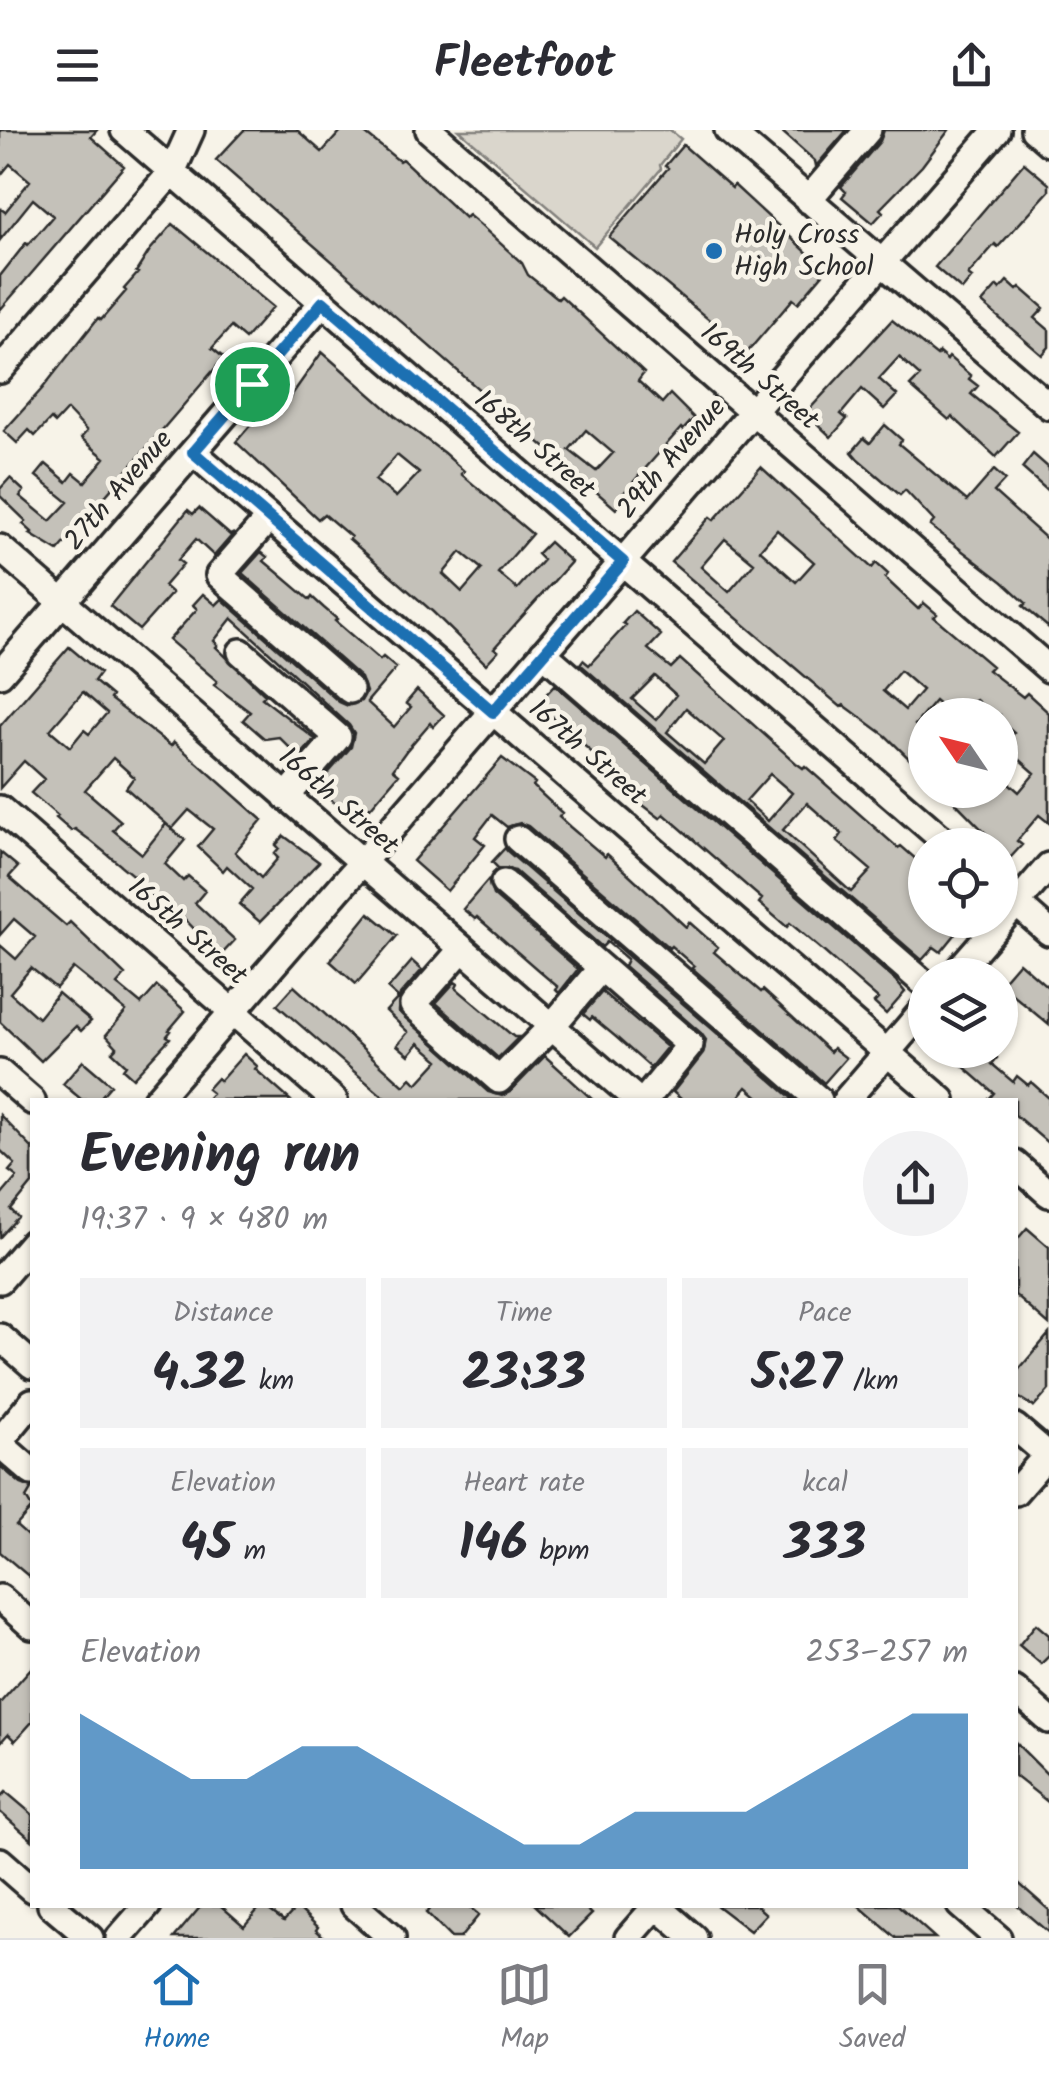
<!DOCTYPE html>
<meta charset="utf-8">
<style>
:root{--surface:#fff;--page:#f2f2f3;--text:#2b2b33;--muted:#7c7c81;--line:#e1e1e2;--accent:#1f6fb2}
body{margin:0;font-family:Kalam,sans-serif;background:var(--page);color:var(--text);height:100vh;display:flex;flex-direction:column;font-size:38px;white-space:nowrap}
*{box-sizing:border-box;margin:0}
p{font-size:32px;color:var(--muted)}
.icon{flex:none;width:55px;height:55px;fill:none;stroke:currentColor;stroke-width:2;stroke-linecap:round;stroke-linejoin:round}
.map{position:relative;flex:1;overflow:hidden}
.sheet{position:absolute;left:30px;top:968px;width:988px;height:810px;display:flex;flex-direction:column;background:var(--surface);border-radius:0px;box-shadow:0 2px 8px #0004}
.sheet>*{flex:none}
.needle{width:65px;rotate:305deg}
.fabs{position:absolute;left:908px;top:568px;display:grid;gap:20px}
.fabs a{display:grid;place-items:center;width:110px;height:110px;border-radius:50%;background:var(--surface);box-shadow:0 2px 8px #0004;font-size:50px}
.pin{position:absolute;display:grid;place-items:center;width:85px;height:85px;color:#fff;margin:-42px;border:5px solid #fff;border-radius:50%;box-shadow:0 2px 10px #0007}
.round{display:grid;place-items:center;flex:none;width:105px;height:105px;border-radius:52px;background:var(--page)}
.head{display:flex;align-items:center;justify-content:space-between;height:170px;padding:0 50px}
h1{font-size:55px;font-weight:700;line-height:75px}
.stats{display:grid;grid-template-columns:repeat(3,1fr);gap:15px;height:170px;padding:10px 50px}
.stats div{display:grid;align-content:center;border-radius:0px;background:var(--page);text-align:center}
.stats b{font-size:50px;font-weight:700}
.stats small{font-size:28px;font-weight:400}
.stats p{font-size:28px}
.chart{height:280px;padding:20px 50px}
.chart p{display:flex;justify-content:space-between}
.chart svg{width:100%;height:180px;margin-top:10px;fill:var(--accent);opacity:.7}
header{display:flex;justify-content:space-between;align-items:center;height:130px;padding:0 50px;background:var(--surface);font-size:45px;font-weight:700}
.dock{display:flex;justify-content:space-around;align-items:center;height:140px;border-top:2px solid var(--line);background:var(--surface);font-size:28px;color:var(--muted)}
.dock a{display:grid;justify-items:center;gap:5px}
.dock .current{color:var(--accent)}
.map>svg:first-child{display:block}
.green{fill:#dad6cc;stroke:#82807c;stroke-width:2.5}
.building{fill:#c4c1b9;stroke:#2b2b2b;stroke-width:2.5;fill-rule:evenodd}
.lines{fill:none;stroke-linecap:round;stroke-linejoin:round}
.minor-casing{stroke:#2b2b2b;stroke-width:32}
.minor{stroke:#f7f3e8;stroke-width:25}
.route-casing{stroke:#fff;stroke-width:20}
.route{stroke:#1f6fb2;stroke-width:12}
.poi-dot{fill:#1f6fb2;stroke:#f7f3e8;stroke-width:4}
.labels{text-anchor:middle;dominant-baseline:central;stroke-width:9;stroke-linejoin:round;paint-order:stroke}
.poi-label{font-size:28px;fill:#2b2b2b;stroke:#f7f3e8;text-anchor:start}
.street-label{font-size:28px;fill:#2b2b2b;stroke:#f7f3e8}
</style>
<header><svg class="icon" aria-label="menu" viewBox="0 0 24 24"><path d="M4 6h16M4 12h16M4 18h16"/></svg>Fleetfoot<svg class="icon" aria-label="share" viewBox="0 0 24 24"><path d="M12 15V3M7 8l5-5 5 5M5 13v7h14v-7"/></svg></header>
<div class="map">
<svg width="1049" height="1808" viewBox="0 0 1049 1808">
<rect width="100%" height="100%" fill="#f7f3e8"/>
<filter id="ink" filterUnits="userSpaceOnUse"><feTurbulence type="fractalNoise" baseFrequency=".01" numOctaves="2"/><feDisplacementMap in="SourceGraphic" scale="20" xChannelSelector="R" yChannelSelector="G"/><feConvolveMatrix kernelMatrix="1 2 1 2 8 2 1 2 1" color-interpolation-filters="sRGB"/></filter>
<g filter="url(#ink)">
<!-- green -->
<path class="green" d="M459,0H670L681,9L660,35L661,39L595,117Z"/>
<!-- building -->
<path class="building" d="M0,0H97L91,7L124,36L0,180V146L26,113L28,115L53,86L33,69L0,110V78L5,82L30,51L10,34L0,46Z
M244,0H297L322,22L342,0H361L399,31L402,29L465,88L468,85L479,94L522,133L528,145L558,169L561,166L644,243L638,251L662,273L670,264L694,288L683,300L681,298L621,366L625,369L616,379L216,30ZM586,300L613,323L596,341L569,320Z
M780,0H847L816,36L815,31Z
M884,0H949L922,36L880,79L883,82L873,93L842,67L846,62L841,57L880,11Z
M683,15L732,58L734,55L826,140L798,173L793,169L744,226L711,196L713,193L609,107L668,38L665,36Z
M1024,33L1049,54V61L998,117L995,114L968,145L972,148L962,160L935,137Z
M173,94L273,177L245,209L231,197L212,218L224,228L58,421L30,404L32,402L23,394L26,391L0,366V359L10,348L24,361L20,366L50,391L68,372L36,346L46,334L67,352L74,343L85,352L105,328L81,308L87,301L67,280L55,293L51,289L35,306L29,300L17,313L4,301L42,259L98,188L101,190L126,161L124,159L138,143L136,142L150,120Z
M1007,151L1017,160L1020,157L1044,178L1035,188L1049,200V217L1042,225L982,173L997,156L1000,159Z
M892,190L937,226L939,223L947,230L949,227L971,246L969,249L978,256L971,264L1018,302L996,327L952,286L949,290L910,256L920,246L899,227L879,249L897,265L884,279L862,259L841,284L847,289L831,307L806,283Z
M322,222L395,286L444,323L464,341L461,344L532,404L498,443L517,459L543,430L537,424L549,412L571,432L494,518L498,521L486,534L433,482L349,409L351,407L324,384L318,389L236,312L277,264L286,273ZM397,325L419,343L396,367L375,350ZM461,422L482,439L462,462L443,444Z
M885,295L902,310L899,314L967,371L994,340L1005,350L994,362L1049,411V498L1023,476L1026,473L1003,452L930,396L934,391L905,360L900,365L858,329L852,322L864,308L870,313Z
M1033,324L1049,338V362L1022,338Z
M761,337L872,438L876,433L888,444L885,448L918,479L924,473L937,484L934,487L992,536L988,540L1023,567L1027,563L1049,583V693L1039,685L1017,711L1022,715L1010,728L943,660H1000V645L1019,662L1035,643L1003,615L1014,603L1000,591V585H994L976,570L962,585H951L935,571L915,595L925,604V644L886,606L844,575L841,577L671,432L710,387L714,390ZM777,400L814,432L796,452L760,420ZM725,409L754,433L729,462L701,437ZM900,541L922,560L905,580L883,561Z
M199,378L230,405L234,403L214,426L196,409L178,430L183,434L164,456L172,463L139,500L110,476L188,380L193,384Z
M261,422L267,427L264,431L276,441L310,470L312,467L324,478L337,489L335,491L380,530L383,527L396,538L367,572L394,597L411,577L406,573L417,560L444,585L433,597L430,593L406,621L393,639L399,644L370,678L363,673L349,689L318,655L351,617L354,603L349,595L232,488L214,511L218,515L216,517L265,565L262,568L315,609L299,627L279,607L265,609L243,590L250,582L214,555L217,551L169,510L197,479L193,475L203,464L216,475L222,469L339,572L348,576L361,571L366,562L361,548L242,443Z
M634,481L661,505L648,519L671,538L680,529L796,633L803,638L805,636L898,718L901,716L925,737V790H967L941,822L934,817L922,830L580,534L583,530L589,535L626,495L623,493ZM655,546L676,565L656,590L632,569ZM686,578L724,611L704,634L667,602ZM770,644L792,663L768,691L746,671ZM807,673L842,704L837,711L871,740L851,762L783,700Z
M69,517L100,543L94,551L112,566L110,569L171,616L174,612L262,690L235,722L261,748L278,728L274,724L279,718L276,715L284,706L319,732L260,792L239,774L252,759L227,736L223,741L198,717L213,699L189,680L172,699L126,658L134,647L113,628L85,660L121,691L113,700L142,724L166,694L185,710L165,734L183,751L188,746L205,761L195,773L235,810L220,826L176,780L171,784L138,755L141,752L91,711L75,699L71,701L56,688L58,686L31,663L44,649L24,631L0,658V596ZM83,562L107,583L89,604L84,600L70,617L50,600Z
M555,555L895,850L905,862L886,884L874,873L878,869L824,822L790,793L787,797L759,773L762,769L664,684L660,688L643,675L632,664L635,660L548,584L544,588L533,578Z
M502,628L535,653L533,656L562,683L559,687L570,697L605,727L607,724L686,797L689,792L706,807L718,817L714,822L761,862L763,860L774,870L830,922L833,918L846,928L824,953L692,838L694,836L671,816L669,818L528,696L520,693L507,697L492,685L475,707L485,715L447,761L413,731Z
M505,718L507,721L794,970H762L747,957L736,970H682L673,962L703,924L706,910L701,903L624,836L627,829L607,812L602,817L515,741L498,738L492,732Z
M0,722L18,737L9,747L66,796L70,792L125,845L117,854L141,874L157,856L185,881L169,900L171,901L167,906L170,908L133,948L123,939L126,935L112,922L117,917L106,905L126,881L73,838L56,858L31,838L10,863L38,888L58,863L91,891L81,901L76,896L41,931L0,892V815L16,829L35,807L14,789L0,805Z
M488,750L493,765L578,839L559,863L556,860L558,857L546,847L477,787L475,789L463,779Z
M369,783L397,806L356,854L330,831Z
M412,831L422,840L400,865L398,881L488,962L502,966L510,962L545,926L593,970H387L277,875L294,856L404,956L411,948L417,954L439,930L419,913L409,925L397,915L408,902L386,881L398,868L388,859Z
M1019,832L1049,858V895L1012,864L1000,878V854Z
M455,852L458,854L456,858L514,907H519L498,928L436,873Z
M602,862L667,917L648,940L650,937L616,907L592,887L590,890L583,884Z
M964,920H988L997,928L992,934L1013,952L1017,946L1028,955L1031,952L1049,968V1014L1015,985V970H988L994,963L955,929Z
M244,924L257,936L255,939L290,970H206L212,963L207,959L217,948L220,951Z
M83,931L111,955L98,970H82L63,954Z
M0,985L32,1018V1054L11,1080L18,1087L0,1107V1067L17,1047L9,1041L15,1034L0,1020Z
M1027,1098L1049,1117V1195L1015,1165V1112Z
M1049,1204V1260L1034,1277L1015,1265V1244Z
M0,1336L21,1354L32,1358L26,1368L32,1378L16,1396L32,1410V1449L0,1422Z
M1036,1494L1049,1505V1526L1041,1534L1019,1515Z
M32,1537V1592L15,1611L8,1604L0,1613V1573Z
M1015,1612L1049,1646V1673L1015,1646Z
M6,1662L32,1684V1710L0,1682V1668Z
M1015,1750L1049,1780V1803L1015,1774Z
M202,1775H220L244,1796L262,1775L284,1791L297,1777L318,1797L316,1800L325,1808H174Z
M433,1775H467L479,1785L460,1808H451L426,1783Z
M535,1775H582L592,1784L569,1807Z
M716,1775H756L766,1784L750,1801Z
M858,1775H898L935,1808H896Z"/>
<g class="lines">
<!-- minor casing -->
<g class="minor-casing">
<path id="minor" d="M124,0L949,715
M429,0L1049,539
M728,0L1049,276
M1034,0L1049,13
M808,70L868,0
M0,240L172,42L191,0
M193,322L942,970
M269,388L219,445L350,560
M0,418L637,970
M241,522L338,607L286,667
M543,523L925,854
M0,544L323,172
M0,679L334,970
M518,709L819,970
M504,753L690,915L645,970
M1000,759L1049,802
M462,819L413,875L499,950L552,896L601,838
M954,845L1049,736
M0,943L32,971
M156,970L997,0
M846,970L925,878
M1015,1034L1049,1064
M0,1150L32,1113
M0,1207L32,1235
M1015,1297L1049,1326
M0,1311L32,1272
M0,1314L32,1342
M1015,1362L1049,1323
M0,1468L32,1496
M1015,1560L1049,1590
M0,1731L32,1759
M51,1775L90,1808
M354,1775L392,1808
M656,1775L694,1808
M960,1775L998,1808
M119,1808L148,1775
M628,1808L657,1775"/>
</g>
<!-- minor -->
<use href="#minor" class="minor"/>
</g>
</g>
<g class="lines" filter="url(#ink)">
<!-- route casing -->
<g class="route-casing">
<path id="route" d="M323,172L623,432L493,582L193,322Z"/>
</g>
<!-- route -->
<use href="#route" class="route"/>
</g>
<!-- markers -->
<circle class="poi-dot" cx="714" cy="121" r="10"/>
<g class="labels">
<!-- poi labels -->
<g class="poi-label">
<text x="734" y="105">Holy Cross<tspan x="734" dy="32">High School</tspan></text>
</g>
<!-- street labels -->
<g class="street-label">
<text transform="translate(759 247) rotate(41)">169th Street</text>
<text transform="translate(534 315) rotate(41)">168th Street</text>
<text transform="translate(672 329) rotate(-49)">29th Avenue</text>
<text transform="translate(119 361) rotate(-49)">27th Avenue</text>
<text transform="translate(587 623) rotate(41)">167th Street</text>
<text transform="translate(338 672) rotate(41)">166th Street</text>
<text transform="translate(187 802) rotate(41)">165th Street</text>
</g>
</g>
</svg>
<div class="fabs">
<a><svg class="needle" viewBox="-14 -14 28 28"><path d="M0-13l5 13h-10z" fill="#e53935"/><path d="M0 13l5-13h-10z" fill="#7c7c81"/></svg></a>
<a><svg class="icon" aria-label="locate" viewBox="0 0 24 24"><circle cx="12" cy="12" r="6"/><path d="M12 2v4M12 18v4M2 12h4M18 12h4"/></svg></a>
<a><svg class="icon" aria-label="layers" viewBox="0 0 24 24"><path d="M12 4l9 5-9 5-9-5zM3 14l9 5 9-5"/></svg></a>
</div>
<div class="pin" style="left:252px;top:254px;background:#1e9e55"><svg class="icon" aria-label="arrive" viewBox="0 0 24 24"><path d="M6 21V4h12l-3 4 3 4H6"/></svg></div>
<section class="sheet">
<div class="head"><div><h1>Evening run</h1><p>19:37 · 9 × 480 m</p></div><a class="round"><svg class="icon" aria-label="share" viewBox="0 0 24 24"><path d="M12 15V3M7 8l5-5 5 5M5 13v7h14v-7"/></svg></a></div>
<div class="stats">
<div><p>Distance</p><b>4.32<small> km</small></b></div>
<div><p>Time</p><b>23:33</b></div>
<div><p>Pace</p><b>5:27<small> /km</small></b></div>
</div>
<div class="stats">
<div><p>Elevation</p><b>45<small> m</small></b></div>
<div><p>Heart rate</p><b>146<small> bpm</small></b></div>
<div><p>kcal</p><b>333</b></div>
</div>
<div class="chart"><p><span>Elevation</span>253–257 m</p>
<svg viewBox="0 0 160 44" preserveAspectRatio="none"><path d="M0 44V6L10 14L20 22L30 22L40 14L50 14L60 22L70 30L80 38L90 38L100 30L110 30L120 30L130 22L140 14L150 6L160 6V44z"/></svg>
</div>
</section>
</div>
<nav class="dock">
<a class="current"><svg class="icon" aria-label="home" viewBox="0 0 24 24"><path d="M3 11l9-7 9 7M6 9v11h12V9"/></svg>Home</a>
<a><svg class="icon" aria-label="map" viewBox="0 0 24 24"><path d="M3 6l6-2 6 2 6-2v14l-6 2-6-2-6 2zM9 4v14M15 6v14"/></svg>Map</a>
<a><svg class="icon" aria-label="saved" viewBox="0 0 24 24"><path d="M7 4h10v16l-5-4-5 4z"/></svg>Saved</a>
</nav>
